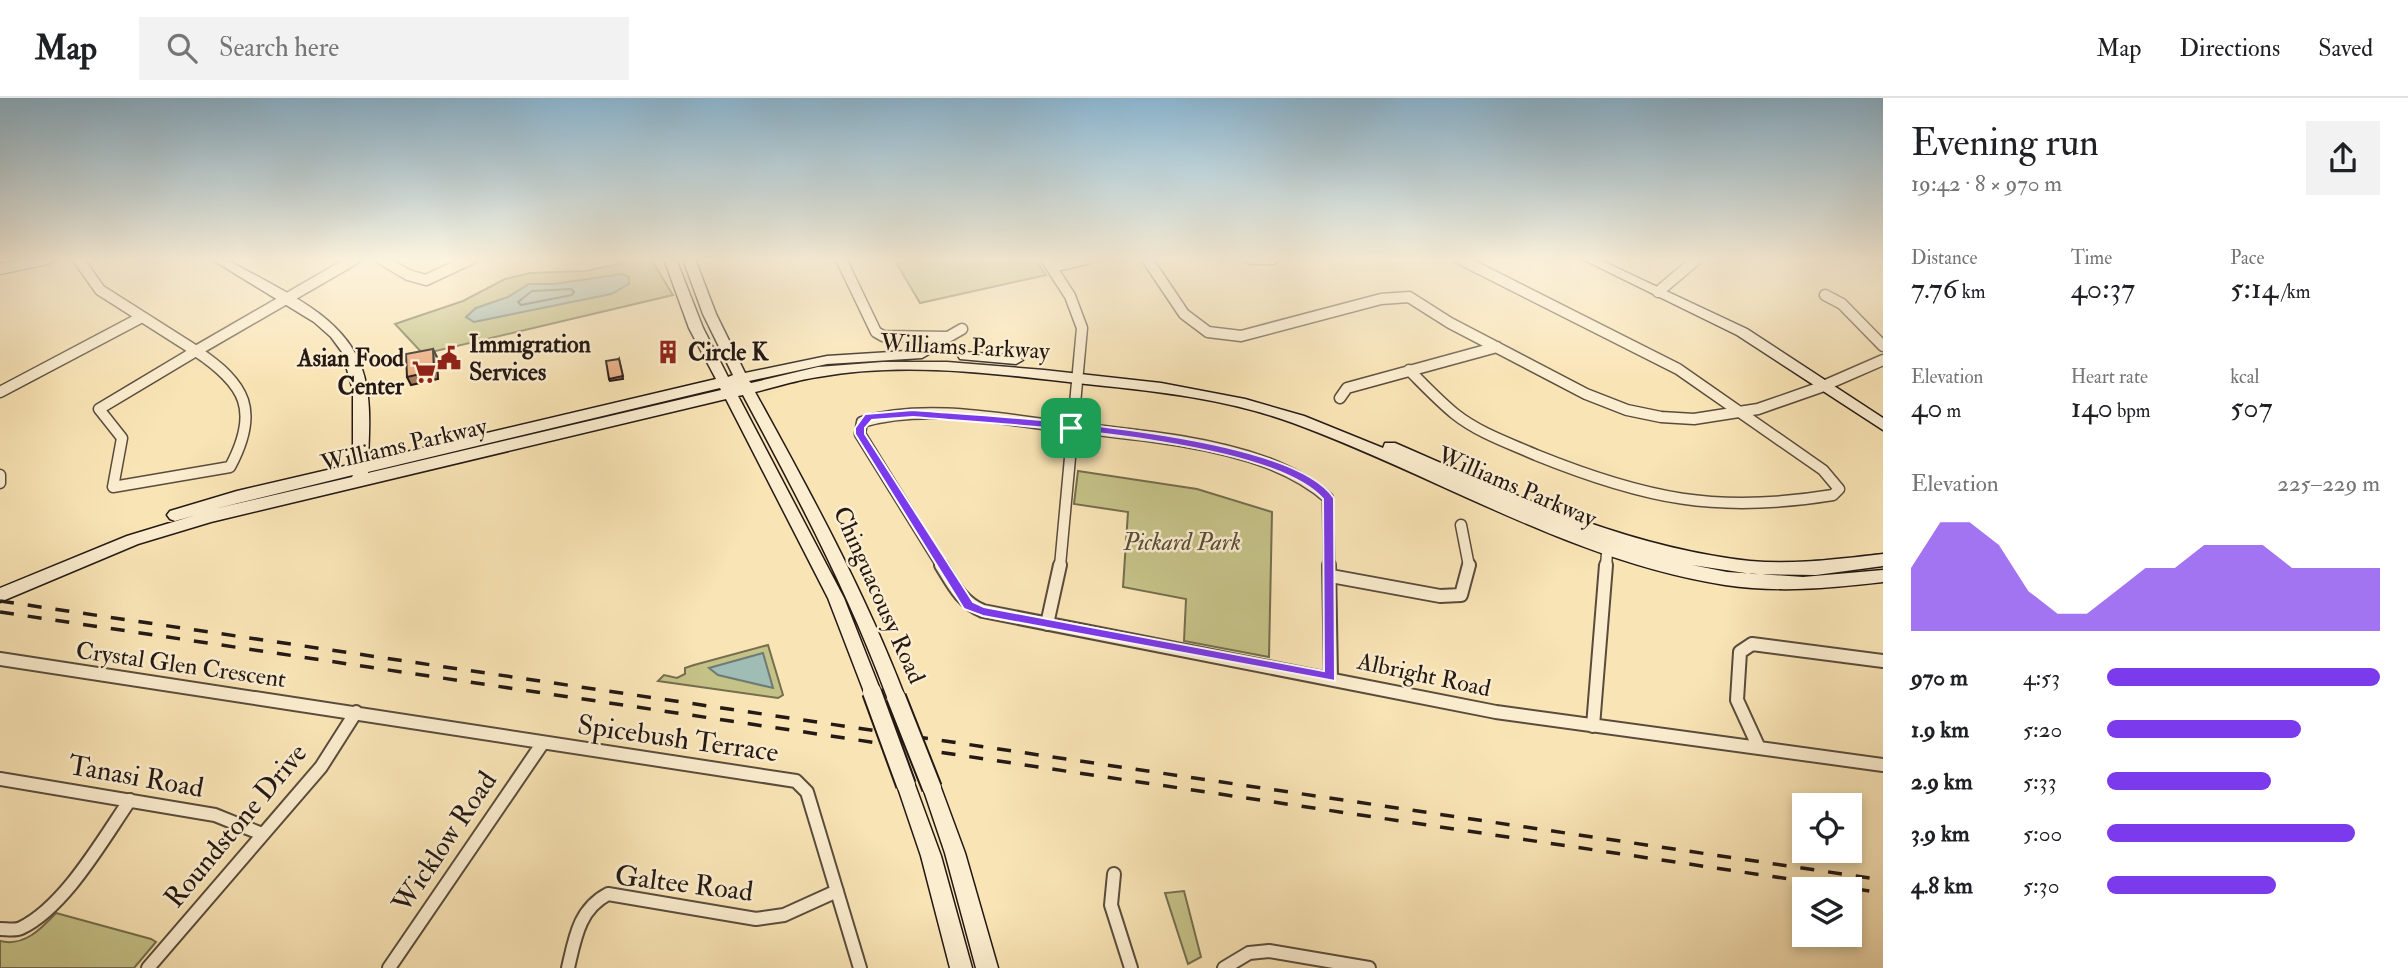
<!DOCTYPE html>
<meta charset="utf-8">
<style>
:root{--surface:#fff;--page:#f2f2f2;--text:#202124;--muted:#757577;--line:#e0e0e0;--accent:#7c3aed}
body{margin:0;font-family:"IM FELL Double Pica",serif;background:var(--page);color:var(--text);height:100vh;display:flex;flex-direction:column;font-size:26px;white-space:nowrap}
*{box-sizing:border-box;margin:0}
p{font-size:23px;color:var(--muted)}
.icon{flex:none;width:38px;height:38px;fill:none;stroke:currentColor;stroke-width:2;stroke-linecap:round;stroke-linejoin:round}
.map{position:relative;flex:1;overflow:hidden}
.drawer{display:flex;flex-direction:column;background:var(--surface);width:525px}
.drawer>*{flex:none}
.controls{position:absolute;left:1792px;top:695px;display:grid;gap:14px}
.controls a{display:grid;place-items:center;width:70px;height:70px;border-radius:0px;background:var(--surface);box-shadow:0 4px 10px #0003;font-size:35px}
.pin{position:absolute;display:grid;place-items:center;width:60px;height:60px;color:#fff;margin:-30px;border-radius:14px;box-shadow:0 4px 10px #0006}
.round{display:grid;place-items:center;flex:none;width:74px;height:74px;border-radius:0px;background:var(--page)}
.overview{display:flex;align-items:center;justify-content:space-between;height:119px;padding:0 28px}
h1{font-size:38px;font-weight:600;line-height:52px}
.figures{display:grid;grid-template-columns:repeat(3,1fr);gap:10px;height:119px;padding:7px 28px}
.figures div{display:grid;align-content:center}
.figures b{font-size:30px;font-weight:600}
.figures small{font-size:19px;font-weight:400}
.figures p{font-size:19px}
.chart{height:196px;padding:14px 28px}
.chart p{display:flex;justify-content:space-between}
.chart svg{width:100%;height:126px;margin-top:7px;fill:var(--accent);opacity:.7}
ul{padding:0 28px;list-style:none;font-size:23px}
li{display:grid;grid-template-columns:112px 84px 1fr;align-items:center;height:52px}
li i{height:18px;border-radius:9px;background:var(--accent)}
header{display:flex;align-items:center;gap:42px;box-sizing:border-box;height:98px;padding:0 35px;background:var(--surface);border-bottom:2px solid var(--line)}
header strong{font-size:33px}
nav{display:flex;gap:38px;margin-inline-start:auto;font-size:24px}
.search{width:490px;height:63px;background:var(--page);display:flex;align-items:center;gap:18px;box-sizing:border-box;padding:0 24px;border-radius:0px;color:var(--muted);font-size:26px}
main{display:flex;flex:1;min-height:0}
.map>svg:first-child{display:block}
.green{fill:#c5c288;stroke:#746e4e;stroke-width:2}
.water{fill:#a0bdb5;stroke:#6e7b75;stroke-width:2}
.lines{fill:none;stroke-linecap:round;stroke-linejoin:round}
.shore{stroke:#626b64;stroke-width:2}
.street-far1-casing{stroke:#594c3c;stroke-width:13}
.street-casing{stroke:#594c3c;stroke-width:16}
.secondary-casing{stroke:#241914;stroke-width:3}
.street-far1{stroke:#fbedcf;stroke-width:10}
.street{stroke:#fbedcf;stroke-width:12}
.secondary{fill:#fbedcf;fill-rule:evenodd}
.rail{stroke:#241914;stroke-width:3.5;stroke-dasharray:14 14;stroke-linecap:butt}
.secondary-bridge-casing{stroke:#241914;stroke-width:22;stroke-linecap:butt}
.secondary-bridge{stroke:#fbedcf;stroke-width:18}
.shaded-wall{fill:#a3775a;stroke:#241914;stroke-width:2}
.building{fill:#e9aa80;stroke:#241914;stroke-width:2}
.route{fill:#7c3aed;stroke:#fff;stroke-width:2;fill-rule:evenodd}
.labels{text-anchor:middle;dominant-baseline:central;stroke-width:5;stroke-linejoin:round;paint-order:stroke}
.poi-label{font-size:24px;font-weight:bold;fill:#241914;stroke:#fbedcf;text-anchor:start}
.street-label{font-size:24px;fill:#241914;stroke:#fbedcf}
.park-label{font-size:24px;font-style:italic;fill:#544c37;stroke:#fbedcf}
.near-street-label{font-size:28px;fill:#241914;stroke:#fbedcf}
</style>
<header>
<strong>Map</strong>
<div class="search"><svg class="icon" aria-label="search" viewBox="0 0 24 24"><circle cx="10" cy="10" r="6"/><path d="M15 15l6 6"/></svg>Search here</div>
<nav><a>Map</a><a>Directions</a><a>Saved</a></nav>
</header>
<main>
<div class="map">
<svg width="1883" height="870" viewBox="0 0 1883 870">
<rect width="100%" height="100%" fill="#f9e4b5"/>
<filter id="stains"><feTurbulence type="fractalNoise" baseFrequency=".00286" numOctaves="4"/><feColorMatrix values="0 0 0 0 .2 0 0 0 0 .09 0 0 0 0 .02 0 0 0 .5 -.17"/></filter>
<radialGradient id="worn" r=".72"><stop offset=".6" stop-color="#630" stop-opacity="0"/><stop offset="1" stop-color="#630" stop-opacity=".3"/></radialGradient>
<!-- green -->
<path class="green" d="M642,161H651L673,197L423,256L395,226L463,203L505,181L530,175L585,173Z
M894,161H1035L1046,177L920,205Z
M1078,373L1197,391L1272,414L1269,559L1184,543L1186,501L1123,489L1128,414L1074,406Z
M768,547L783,597L778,600L658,583L664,577L677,580L685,576V570L694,567Z
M1184,793L1201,859L1188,866L1165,795Z
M56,815L151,841L156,844L134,870H0V843C24,849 41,831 56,815Z"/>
<!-- water -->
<path class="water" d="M622,176L629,179V186L611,196L474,224L466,219L476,210L508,199L529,186H554Z
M763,555L773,590L718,577L709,570Z"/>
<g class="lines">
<!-- shore -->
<path class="shore" d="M571,191L574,194L572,197L521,207L518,204L532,193Z"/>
<!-- street-far1 casing -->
<g class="street-far1-casing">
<path id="street-far1" d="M78,161L100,192L196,253
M381,161L408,177L426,182L471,161
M841,161L876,234L883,238L948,239L962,231
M1046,161L1070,198L1082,230L1060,468
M1147,161L1184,216L1208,234L1241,238L1381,201L1409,199L1450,225L1586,296L1627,312L1661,319L1694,321L1758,311L1821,289L1883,262
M1251,161H1273
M1052,169L1087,161
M0,171L47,161
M1658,194L1697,161
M1825,197L1842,206L1883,248
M196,253C246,286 260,313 230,369L113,389L122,340L99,311Z
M196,253L355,161
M1409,272C1424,287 1439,303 1455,316C1479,335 1509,345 1536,357C1645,401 1717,416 1833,397L1839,391L1823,372L1678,271L1460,161
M0,294L142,219
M1340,300L1347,290L1497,249
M0,377V385
M1461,427L1469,468
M942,468L860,336L862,324C923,306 996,320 1058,328C1128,336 1202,341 1268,365C1291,374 1310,384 1328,400L1329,468
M1606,468L1608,442"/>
</g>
<!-- street casing -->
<g class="street-casing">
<path id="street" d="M941,467C953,486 961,504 983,513L1496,614L1883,667
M1329,467L1331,579
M1331,478L1440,498L1461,497L1469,467
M1047,526L1060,467
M0,561L796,683L807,694L860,870
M1593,628L1606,467
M1759,650L1737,602L1740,554L1752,546L1883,563
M0,681L215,717L262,736
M1114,776L1111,807L1131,870
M0,831C7,831 15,833 21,830C65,809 103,741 130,702
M148,870L321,669L356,614
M389,870L542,646
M568,870C575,840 579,811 608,796L756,821L784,817L837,793
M1224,870L1249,855L1269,853L1369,870"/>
</g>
<!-- secondary casing -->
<g class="secondary-casing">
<path id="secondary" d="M211,161H226C273,189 344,215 362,271C372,300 369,333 368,363L716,281L689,230L664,161H676L703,230L728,279L733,277L703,216L683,161H695L716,216L745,275L827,258L922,252L929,256L922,260L827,266L749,283L751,285L818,269L883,264H947L1044,272L1161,285L1245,301L1304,318L1383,350L1385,345H1395C1510,395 1624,449 1750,463C1794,467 1839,461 1883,456V468L1816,477L1752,476L1692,467L1727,474L1803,479L1883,472V484C1830,490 1778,495 1725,487C1571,463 1438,378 1293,325C1227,301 1156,293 1086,286C998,276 906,263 818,279C797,282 776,289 755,294C810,394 864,492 905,599L902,604L896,607L890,604L887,599C848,493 796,396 743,297L738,298L844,500L881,594L878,599L872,602L866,599L828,500L726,301L211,424L138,446L0,504V490L127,438L196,417L175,423L170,421L167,417L170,413L237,393L353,366V292L342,254L331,239L314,224ZM720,290L721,292L368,375V374ZM353,377L352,379L214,411Z
M1582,161H1598L1747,231L1883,320V332L1737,237Z
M965,254L1016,258L1023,262L1016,266L960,261L958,258Z
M906,678L913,681L915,687L941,758L972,870H950L921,758L897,687L899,681Z
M932,681L939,684L941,690L965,755L998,870H976L945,755L923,690L925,684Z"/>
</g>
<!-- street-far1 -->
<use href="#street-far1" class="street-far1"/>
<!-- street -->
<use href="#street" class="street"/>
<!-- secondary -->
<use href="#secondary" class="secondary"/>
<!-- rail -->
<path class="rail" d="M0,503L1883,782
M0,514L1883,795"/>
<!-- secondary-bridge casing -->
<g class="secondary-bridge-casing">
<path id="secondary-bridge" d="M872,594L906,687
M896,599L932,690"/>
</g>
<!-- secondary-bridge -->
<use href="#secondary-bridge" class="secondary-bridge"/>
</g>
<!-- shaded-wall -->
<path class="shaded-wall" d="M433,251L437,259L438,281L411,287L407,279Z
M674,256L675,258L666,261L665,258Z
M619,261L623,281L610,283L609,281Z"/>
<!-- building -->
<path class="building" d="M669,245L674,256L665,258L660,247Z
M433,251L434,273L407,279L406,256Z
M619,261L623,278L609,281L606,263Z"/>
<!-- sky -->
<linearGradient id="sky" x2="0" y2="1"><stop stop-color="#8bb8d4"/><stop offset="0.57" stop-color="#fcf3de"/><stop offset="1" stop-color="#fcf3de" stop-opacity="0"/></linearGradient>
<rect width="1883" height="283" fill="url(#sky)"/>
<!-- route -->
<path class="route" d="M913,312C997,319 1288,332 1334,400L1335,583L983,518L964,511L855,336V330L865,316ZM913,319C1001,327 1267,338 1323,401L1324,573L984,509L973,504L865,336V330L872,322Z"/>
<!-- icons -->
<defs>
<g id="building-bare" transform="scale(1.89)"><path d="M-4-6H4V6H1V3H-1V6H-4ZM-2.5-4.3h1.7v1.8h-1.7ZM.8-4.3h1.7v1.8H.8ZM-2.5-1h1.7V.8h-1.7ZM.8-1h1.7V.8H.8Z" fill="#8f2418" stroke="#fbedcf" stroke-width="2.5" paint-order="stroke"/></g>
<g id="civic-bare" transform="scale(1.89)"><path d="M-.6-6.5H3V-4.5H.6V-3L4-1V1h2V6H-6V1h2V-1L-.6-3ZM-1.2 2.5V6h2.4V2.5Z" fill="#8f2418" stroke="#fbedcf" stroke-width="2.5" paint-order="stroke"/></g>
<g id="supermarket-bare" transform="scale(1.89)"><path d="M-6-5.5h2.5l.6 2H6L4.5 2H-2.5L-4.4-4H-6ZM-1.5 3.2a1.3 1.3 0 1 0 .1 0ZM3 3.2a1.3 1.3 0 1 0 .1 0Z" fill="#8f2418" stroke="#fbedcf" stroke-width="2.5" paint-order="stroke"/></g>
</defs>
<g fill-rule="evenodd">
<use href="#building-bare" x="668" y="254"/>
<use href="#civic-bare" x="449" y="260"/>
<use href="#supermarket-bare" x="424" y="274"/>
</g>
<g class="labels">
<!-- poi labels -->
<g class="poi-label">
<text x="469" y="246">Immigration<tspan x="469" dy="28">Services</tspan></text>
<text x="688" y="254">Circle K</text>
<text x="404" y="260" text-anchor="end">Asian Food<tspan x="404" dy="28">Center</tspan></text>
</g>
<!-- street labels -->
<g class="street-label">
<text transform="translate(965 249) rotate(3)">Williams Parkway</text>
<text transform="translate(404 347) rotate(-13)">Williams Parkway</text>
<text transform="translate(1517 389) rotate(23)">Williams Parkway</text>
<text transform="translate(879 497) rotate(66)">Chinguacousy Road</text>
<text transform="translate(181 567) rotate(8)">Crystal Glen Crescent</text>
<text transform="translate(1424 577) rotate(12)">Albright Road</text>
</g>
<!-- park labels -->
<g class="park-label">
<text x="1182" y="444">Pickard Park</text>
</g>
<!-- near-street labels -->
<g class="near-street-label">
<text transform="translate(678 641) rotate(8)">Spicebush Terrace</text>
<text transform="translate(136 679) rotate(10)">Tanasi Road</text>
<text transform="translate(236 728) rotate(-50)">Roundstone Drive</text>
<text transform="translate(445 744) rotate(-56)">Wicklow Road</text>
<text transform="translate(684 786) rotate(7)">Galtee Road</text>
</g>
</g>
<rect width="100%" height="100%" filter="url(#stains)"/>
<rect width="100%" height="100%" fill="url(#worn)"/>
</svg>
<div class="controls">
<a><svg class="icon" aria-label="locate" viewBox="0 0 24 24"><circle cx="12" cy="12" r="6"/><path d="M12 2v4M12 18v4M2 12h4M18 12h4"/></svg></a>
<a><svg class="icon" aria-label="layers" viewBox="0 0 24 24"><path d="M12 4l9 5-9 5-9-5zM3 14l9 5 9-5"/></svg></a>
</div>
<div class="pin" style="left:1071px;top:330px;background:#1e9e55"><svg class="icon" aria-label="arrive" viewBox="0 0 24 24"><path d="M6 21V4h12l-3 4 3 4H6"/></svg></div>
</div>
<section class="drawer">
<div class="overview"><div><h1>Evening run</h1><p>19:42 · 8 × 970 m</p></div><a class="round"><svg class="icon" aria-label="share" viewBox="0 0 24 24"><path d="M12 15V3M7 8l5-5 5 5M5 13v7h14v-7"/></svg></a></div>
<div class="figures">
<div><p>Distance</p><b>7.76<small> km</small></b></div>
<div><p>Time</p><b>40:37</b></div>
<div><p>Pace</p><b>5:14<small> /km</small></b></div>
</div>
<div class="figures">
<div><p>Elevation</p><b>40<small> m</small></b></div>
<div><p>Heart rate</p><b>140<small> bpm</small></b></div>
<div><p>kcal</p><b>507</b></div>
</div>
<div class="chart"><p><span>Elevation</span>225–229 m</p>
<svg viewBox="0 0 160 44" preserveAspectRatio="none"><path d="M0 44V22L10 6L20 6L30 14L40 30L50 38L60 38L70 30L80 22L90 22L100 14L110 14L120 14L130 22L140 22L150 22L160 22V44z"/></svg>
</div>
<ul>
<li><b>970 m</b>4:53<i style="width:100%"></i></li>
<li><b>1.9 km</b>5:20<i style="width:71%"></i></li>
<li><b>2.9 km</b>5:33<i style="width:60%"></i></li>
<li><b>3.9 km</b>5:00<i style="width:91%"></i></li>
<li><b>4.8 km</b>5:30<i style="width:62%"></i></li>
</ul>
</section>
</main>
